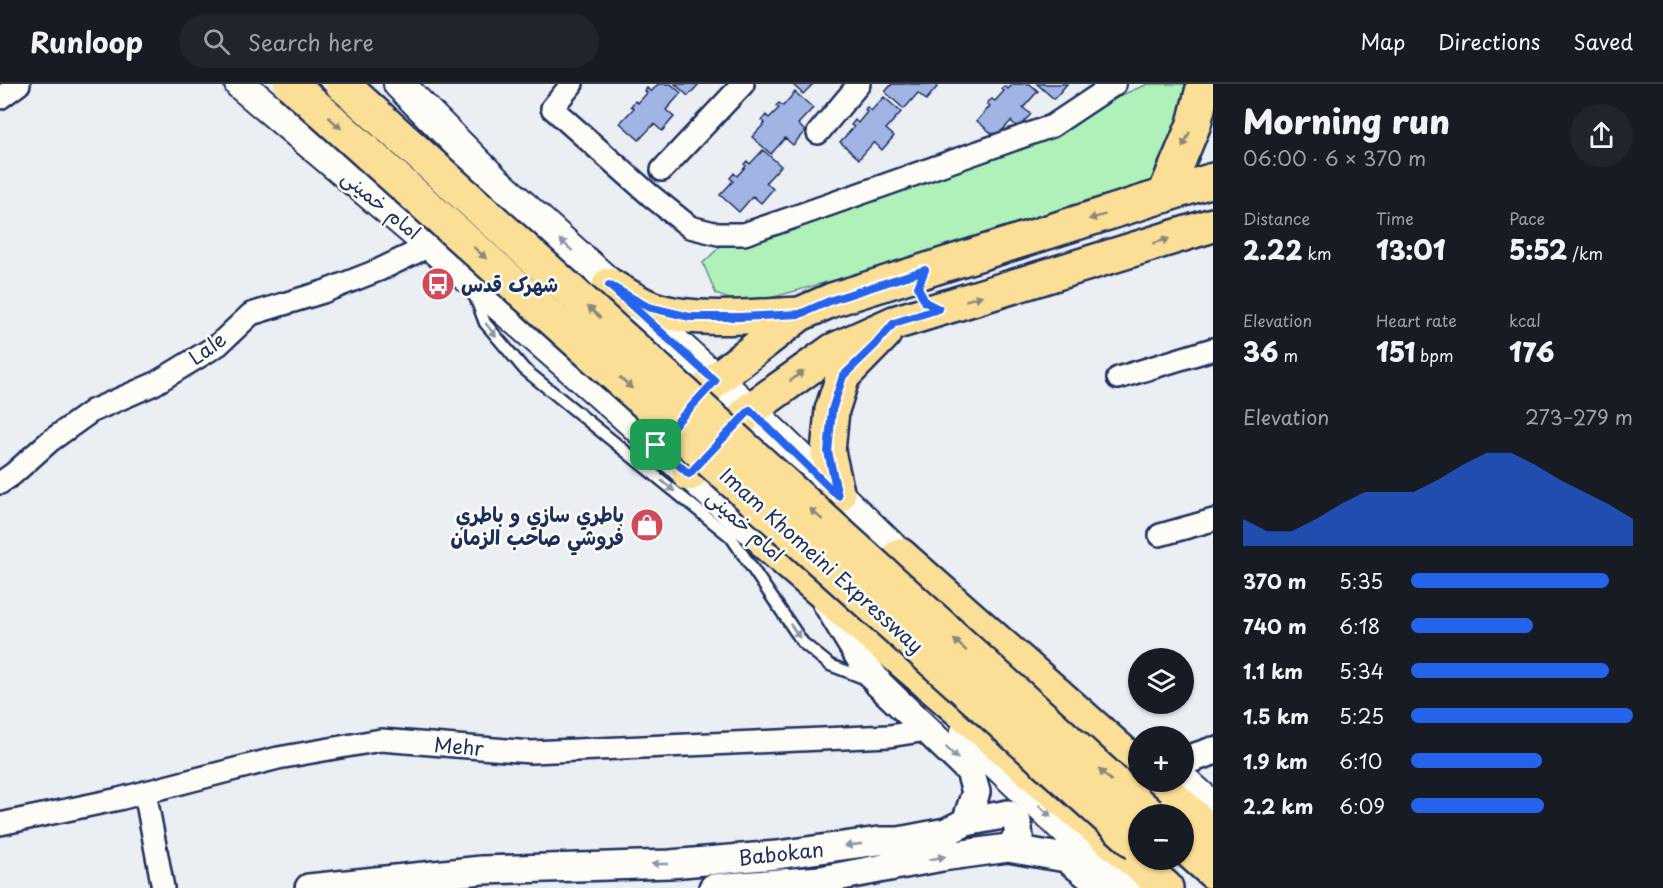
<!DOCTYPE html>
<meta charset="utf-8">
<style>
:root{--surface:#171b24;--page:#20242c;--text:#f1f3f6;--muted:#9ea1a6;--line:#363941;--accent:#2563eb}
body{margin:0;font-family:"Playpen Sans","Playpen Sans Arabic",sans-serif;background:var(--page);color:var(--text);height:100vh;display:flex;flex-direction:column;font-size:22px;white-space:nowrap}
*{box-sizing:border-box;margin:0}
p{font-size:20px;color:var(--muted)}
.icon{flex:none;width:33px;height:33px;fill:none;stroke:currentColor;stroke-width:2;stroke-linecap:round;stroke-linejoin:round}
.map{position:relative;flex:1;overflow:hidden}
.panel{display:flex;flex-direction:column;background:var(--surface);width:450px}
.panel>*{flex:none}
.tools{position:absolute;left:1128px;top:564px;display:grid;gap:12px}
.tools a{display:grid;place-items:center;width:66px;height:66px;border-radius:50%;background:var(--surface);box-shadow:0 2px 4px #0004;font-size:30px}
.pin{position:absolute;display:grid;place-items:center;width:51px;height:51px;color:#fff;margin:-26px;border-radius:12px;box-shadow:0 3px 9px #0006}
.round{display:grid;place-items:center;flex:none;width:63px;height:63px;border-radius:32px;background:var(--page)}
.headline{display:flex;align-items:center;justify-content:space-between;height:102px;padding:0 30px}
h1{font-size:33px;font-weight:800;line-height:45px}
.stats{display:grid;grid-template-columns:repeat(3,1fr);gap:9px;height:102px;padding:6px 30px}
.stats div{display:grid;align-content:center}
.stats b{font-size:26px;font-weight:800}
.stats small{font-size:16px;font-weight:400}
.stats p{font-size:16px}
.chart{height:168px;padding:12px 30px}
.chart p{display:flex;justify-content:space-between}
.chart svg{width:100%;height:108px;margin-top:6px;fill:var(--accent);opacity:.7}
ul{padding:0 30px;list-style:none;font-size:20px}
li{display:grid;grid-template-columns:96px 72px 1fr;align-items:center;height:45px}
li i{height:15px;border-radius:8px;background:var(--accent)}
header{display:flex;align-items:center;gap:36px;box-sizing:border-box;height:84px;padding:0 30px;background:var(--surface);border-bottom:2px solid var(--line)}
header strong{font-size:28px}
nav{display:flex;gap:33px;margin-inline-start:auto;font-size:21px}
.search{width:420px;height:54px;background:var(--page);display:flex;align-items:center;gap:15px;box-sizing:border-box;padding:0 21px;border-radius:33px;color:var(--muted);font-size:22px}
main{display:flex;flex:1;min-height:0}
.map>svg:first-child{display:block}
.green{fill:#b0f1b9;stroke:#66908c;stroke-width:1.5}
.building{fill:#a1b4e3;stroke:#1b2f5e;stroke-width:1.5}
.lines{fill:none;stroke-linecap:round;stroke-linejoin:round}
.service-casing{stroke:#1b2f5e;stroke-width:15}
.minor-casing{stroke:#1b2f5e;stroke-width:26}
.tertiary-casing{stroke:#1b2f5e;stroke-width:32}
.secondary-casing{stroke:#1b2f5e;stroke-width:34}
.primary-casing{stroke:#1b2f5e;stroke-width:38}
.trunk-casing{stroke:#1b2f5e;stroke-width:38}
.service{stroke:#fdfcf7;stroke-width:10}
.minor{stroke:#fdfcf7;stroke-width:21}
.tertiary{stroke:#fdfcf7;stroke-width:27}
.secondary{stroke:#fdfcf7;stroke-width:30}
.primary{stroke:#fbdf96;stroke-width:33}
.trunk{stroke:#fbdf96;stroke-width:33}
.trunk-bridge-casing{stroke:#1b2f5e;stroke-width:38;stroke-linecap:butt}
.trunk-bridge{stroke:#fbdf96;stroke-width:33}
.oneway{fill:#8b877a}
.oneway2{fill:#8c96aa}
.route-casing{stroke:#fff;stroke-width:12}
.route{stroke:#2563eb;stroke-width:8}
.labels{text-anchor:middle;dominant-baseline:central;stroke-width:5;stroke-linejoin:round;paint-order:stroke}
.street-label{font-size:20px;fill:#1b2f5e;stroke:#fdfcf7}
.poi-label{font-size:20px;font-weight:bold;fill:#1b2f5e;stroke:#fdfcf7;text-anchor:start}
</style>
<header>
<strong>Runloop</strong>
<div class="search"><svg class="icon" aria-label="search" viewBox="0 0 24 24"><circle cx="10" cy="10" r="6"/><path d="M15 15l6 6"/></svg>Search here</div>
<nav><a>Map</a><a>Directions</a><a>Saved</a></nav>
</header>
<main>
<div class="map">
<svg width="1213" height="804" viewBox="0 0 1213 804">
<rect width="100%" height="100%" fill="#ebeef3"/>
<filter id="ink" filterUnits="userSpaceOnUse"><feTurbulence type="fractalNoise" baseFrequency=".0167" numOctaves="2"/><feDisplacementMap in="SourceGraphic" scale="12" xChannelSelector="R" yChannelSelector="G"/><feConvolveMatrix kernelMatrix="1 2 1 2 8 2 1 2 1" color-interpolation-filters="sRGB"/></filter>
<g filter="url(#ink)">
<!-- green -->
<path class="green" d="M1148,0H1186L1192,3L1156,106L745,221L716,210L703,179L725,158L1056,49L1124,10Z"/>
<!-- building -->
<path class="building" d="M658,0H671L681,9L666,26L674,33L662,47L654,40L639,56L620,39L634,24L631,22L635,17L638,19L647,9L645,7L647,4L651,8Z
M675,0H699L688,12Z
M792,0H813L803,10Z
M892,0H936L938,2L926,16L918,9L904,25L885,8Z
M1013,0H1030L1038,7L1023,24L1031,30L1018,44L1011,37L996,53L977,37L990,22L987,19L992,15L995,17L1004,7L1001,5L1004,2L1008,5Z
M1037,0H1067L1054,15Z
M795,8L813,24L798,40L805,47L793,61L785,54L771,70L752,53L765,39L762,36L766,31L769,34L779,24L776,22L779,19L783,22Z
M884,13L901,28L886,45L894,52L882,66L874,58L859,75L840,58L854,43L851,41L855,36L858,39L867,28L865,26L867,23L871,27Z
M763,66L781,82L766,98L773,105L761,119L753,112L739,128L720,111L733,97L730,94L734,89L737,92L746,82L744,80L747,77L750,80Z"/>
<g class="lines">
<!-- service casing -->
<g class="service-casing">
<path id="service" d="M474,210L485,239L524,285L731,453L803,559L830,581L869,596"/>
</g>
<!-- minor casing -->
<g class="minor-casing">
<path id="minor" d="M572,0L552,24L650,111L690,143L718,150H744L794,133L1052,42L1115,0
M0,14L19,0
M818,49L859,0
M662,86L743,0
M1118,294L1213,265
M0,399L13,390L50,357L92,327L154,300L218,261L251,230L323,208L379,186L431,161
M1160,451L1213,436
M145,708L163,804
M0,740L119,715L278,674L381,656L531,668L889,652L927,646"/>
</g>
<!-- tertiary casing -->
<g class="tertiary-casing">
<path id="tertiary" d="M1184,677L1213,667
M966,738L1008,730L1017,738L1019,753L1008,764
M309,804L482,786L670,780L777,771L879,757H899L946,748L966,738L976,708L970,687L879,600L860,574L826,518
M713,804L821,796L942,773L1008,764L1066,774L1104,804"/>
</g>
<!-- secondary casing -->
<g class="secondary-casing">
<path id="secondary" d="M240,0L449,177L621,328L786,477
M399,0L494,96L750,326L900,471L920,487
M965,650L1092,771L1129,804
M1184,697L1213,723"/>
</g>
<!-- primary casing -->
<g class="primary-casing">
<path id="primary" d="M1164,112L1194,40L1204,0
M609,201C621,208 634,216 646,222C686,240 756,232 800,230
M656,361L715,296L800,230L832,216L1213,96
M689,390L750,326L834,266L894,239L1213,141
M838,412L828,368L832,326L843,292L884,250"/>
</g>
<!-- trunk casing -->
<g class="trunk-casing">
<path id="trunk" d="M767,460L1166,804
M900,471L1138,682
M1156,698L1213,750
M1184,762L1213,788"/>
</g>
<!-- service -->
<use href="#service" class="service"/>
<!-- minor -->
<use href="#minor" class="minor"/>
<!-- tertiary -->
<use href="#tertiary" class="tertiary"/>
<!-- secondary -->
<use href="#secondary" class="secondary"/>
<!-- primary -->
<use href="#primary" class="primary"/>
<!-- trunk -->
<use href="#trunk" class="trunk"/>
<!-- trunk-bridge casing -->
<g class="trunk-bridge-casing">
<path id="trunk-bridge" d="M291,0L1138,761
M342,0L1149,730"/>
</g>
<!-- trunk-bridge -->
<use href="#trunk-bridge" class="trunk-bridge"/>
</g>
<!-- one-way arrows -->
<defs><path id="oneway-solid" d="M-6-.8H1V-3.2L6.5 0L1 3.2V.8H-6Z" transform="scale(1.5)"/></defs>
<g class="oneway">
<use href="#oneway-solid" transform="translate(335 39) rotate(42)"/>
<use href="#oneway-solid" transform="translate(1186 56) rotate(115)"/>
<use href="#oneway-solid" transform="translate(1097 133) rotate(163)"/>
<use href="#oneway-solid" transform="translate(1161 157) rotate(-17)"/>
<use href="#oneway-solid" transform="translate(480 169) rotate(42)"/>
<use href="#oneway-solid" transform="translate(974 214) rotate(-17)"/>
<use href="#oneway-solid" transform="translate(594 228) rotate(-138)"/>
<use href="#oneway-solid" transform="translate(797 292) rotate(-35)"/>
<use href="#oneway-solid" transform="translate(626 299) rotate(42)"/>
<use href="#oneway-solid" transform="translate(816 430) rotate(-138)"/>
<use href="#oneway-solid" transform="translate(960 561) rotate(-138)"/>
<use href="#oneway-solid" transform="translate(1105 691) rotate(-138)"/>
</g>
<g class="oneway2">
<use href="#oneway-solid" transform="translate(566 161) rotate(-138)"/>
<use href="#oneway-solid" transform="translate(491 246) rotate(51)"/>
<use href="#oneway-solid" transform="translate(668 402) rotate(39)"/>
<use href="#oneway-solid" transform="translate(795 547) rotate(55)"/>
<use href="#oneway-solid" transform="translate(952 669) rotate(44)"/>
<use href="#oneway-solid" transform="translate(1045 727) rotate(44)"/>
<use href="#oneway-solid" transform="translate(853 761) rotate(172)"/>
<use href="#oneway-solid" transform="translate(937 774) rotate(-10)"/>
<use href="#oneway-solid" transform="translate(660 780) rotate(180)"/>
</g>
</g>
<g class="lines" filter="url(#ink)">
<!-- route casing -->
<g class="route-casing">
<path id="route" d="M925,186L918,203L925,218L939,225L894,239L875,261L843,292L832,326L828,368L838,412L750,326L689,390L656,361L715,297L609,201L648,223L690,233H740L800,230L832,216Z"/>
</g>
<!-- route -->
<use href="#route" class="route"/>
</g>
<!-- icons -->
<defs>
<g id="bus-disc" transform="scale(1.725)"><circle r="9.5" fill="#d1495b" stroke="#fdfcf7"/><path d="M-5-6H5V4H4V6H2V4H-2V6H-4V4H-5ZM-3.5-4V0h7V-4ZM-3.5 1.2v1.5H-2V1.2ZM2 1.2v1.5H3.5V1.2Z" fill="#fff"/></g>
<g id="shop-disc" transform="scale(1.725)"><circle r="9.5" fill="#d1495b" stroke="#fdfcf7"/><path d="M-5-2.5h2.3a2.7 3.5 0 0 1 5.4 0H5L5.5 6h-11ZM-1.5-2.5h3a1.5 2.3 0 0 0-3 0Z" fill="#fff"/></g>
</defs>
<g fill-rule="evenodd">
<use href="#bus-disc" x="438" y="200"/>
<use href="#shop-disc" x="647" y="441"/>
</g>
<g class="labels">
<!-- street labels -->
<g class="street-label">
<text transform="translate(382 120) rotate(40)">امام خمینی</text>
<text transform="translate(207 264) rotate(-36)">Lale</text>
<text transform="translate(746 441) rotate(42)">امام خمینی</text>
<text transform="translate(822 476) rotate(42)">Imam Khomeini Expressway</text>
<text transform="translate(459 662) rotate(5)">Mehr</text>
<text transform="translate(781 769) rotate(-6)">Babokan</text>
</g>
<!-- poi labels -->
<g class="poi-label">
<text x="461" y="200">شهرک قدس</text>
<text x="624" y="430" text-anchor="end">باطري سازي و باطري<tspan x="624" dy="23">فروشي صاحب الزمان</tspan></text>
</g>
</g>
</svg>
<div class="tools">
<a><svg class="icon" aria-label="layers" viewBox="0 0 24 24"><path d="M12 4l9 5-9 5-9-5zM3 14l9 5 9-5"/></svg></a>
<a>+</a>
<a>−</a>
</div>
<div class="pin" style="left:656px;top:361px;background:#1e9e55"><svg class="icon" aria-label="arrive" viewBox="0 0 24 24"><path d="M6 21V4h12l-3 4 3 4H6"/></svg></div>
</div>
<section class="panel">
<div class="headline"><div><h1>Morning run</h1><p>06:00 · 6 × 370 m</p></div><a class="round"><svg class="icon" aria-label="share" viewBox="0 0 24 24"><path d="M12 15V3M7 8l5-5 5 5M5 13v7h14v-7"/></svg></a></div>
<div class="stats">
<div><p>Distance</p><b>2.22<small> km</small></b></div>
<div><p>Time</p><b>13:01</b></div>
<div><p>Pace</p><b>5:52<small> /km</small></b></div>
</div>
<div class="stats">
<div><p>Elevation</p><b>36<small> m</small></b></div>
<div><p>Heart rate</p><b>151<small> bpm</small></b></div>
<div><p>kcal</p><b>176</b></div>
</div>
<div class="chart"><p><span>Elevation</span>273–279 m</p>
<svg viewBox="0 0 160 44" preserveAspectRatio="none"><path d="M0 44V33L10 38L20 38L30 33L40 27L50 22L60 22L70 22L80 17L90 11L100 6L110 6L120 11L130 17L140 22L150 27L160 33V44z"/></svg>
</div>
<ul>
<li><b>370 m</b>5:35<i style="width:89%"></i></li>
<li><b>740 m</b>6:18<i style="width:55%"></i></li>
<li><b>1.1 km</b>5:34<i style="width:89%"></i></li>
<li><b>1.5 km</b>5:25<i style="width:100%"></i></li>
<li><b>1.9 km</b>6:10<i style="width:59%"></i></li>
<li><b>2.2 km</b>6:09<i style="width:60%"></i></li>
</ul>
</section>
</main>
